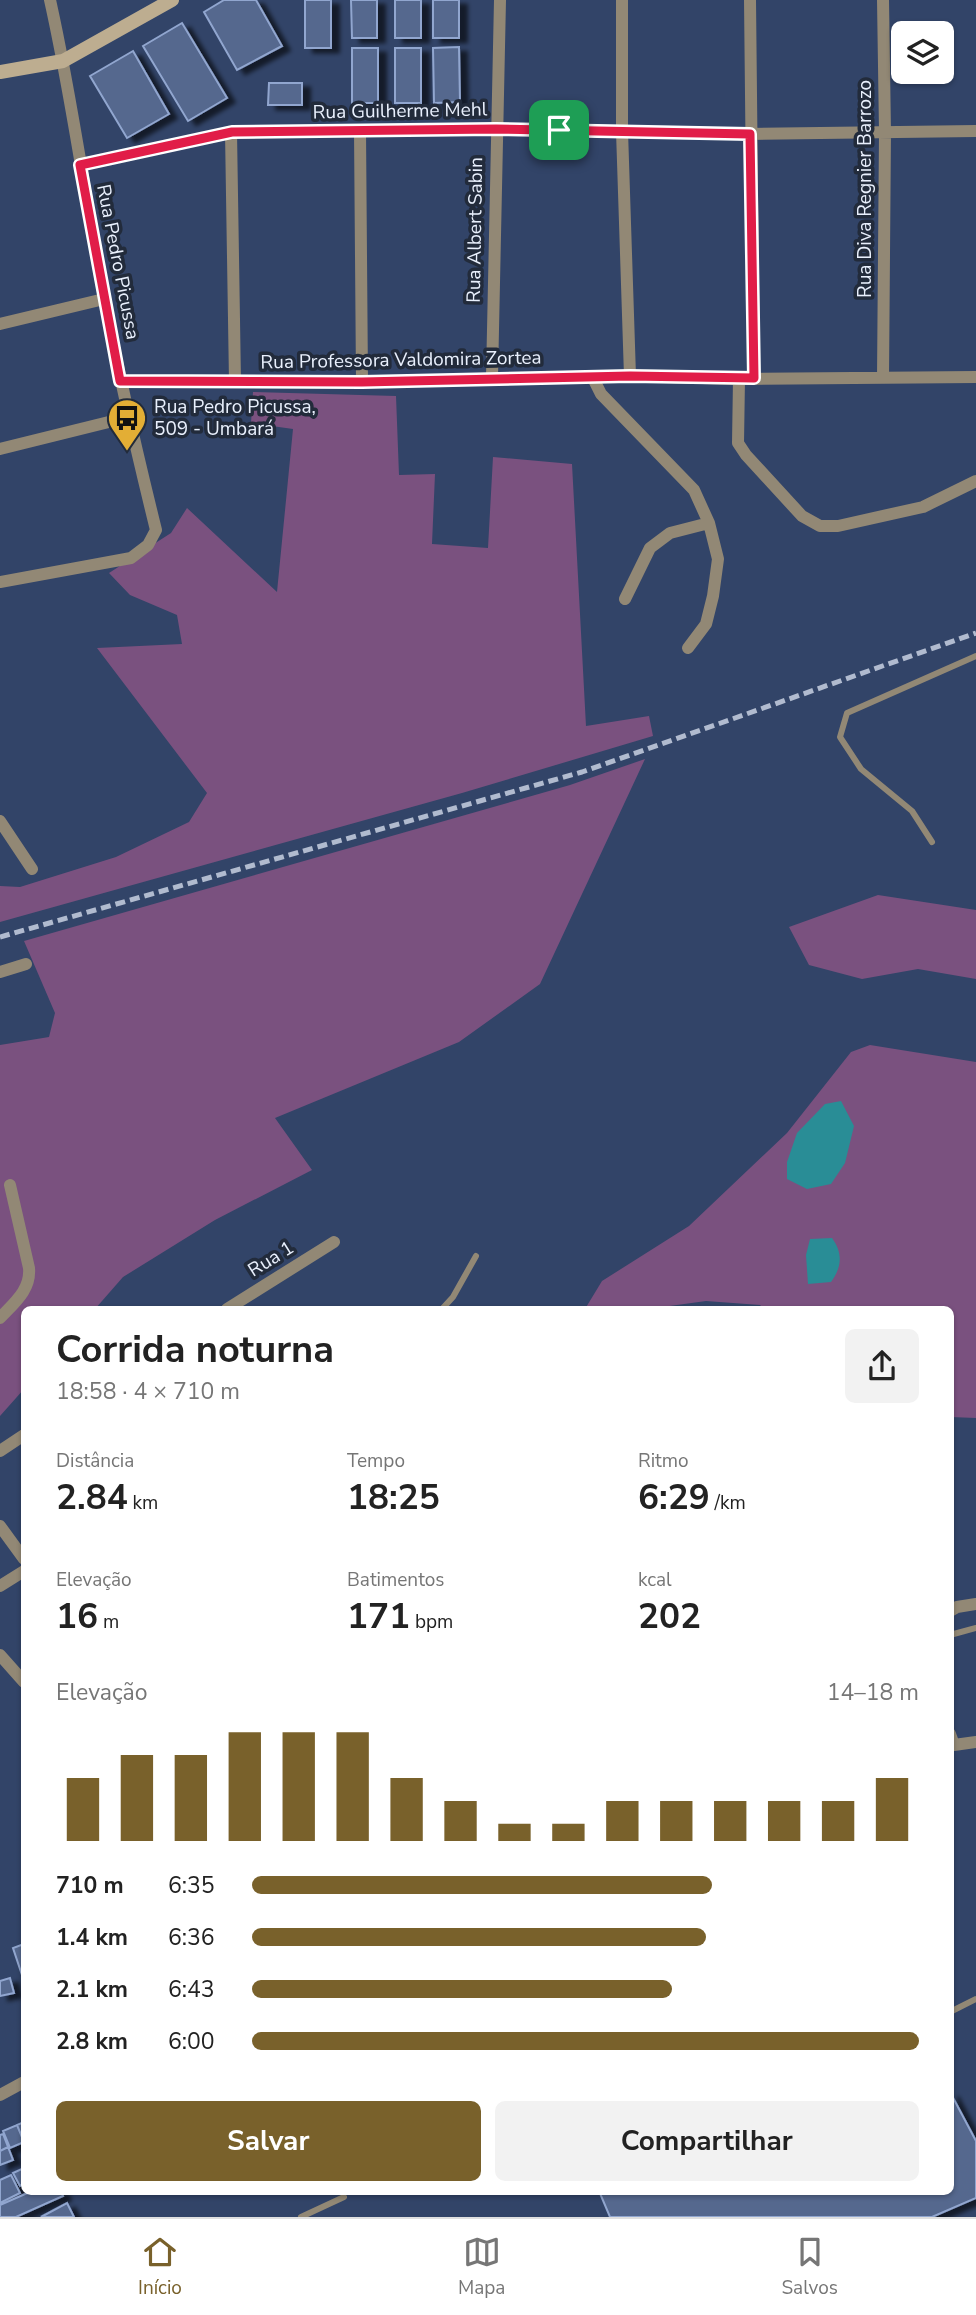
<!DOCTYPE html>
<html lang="pt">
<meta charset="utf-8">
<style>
:root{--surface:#fff;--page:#f2f2f2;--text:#222;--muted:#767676;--line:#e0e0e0;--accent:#79612b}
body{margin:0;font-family:"Nunito Sans",sans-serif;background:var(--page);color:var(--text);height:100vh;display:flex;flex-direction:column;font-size:26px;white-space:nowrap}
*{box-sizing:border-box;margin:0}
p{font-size:23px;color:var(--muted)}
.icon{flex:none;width:38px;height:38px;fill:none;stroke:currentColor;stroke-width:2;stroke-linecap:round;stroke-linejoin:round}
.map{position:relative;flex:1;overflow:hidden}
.details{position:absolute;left:21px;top:1306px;width:933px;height:889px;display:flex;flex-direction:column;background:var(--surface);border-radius:10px;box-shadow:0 2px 5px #0004}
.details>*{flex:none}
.controls{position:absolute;left:891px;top:21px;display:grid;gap:14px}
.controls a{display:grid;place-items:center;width:63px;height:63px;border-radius:10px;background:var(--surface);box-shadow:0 2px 5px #0004;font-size:35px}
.pin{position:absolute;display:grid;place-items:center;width:60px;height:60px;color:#fff;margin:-30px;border-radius:14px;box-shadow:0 4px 10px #0006}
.round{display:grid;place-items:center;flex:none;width:74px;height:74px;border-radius:10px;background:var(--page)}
.head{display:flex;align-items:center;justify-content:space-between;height:119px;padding:0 35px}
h1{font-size:38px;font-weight:700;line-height:52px}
.metrics{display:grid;grid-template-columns:repeat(3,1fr);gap:10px;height:119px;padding:7px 35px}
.metrics div{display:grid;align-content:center}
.metrics b{font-size:35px;font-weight:700}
.metrics small{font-size:19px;font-weight:400}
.metrics p{font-size:19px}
.chart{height:196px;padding:14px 35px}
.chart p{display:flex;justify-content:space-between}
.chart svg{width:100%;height:126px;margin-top:7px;stroke:var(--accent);stroke-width:6}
.primary-button{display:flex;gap:14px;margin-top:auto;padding:14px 35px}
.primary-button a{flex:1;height:80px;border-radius:10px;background:var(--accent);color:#fff;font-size:28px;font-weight:700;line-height:80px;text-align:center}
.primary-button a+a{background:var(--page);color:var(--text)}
ul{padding:0 35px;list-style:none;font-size:23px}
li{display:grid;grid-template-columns:112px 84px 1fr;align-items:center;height:52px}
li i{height:18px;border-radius:9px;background:var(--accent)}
.tabs{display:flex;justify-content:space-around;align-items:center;height:98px;border-top:2px solid var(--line);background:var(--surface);font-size:19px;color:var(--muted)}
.tabs a{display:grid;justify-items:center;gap:4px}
.tabs .active{color:var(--accent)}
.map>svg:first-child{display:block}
.green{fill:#7a517f}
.water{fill:#298d96}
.building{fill:#54678e;stroke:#91a6cf;stroke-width:2;filter:url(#shadow)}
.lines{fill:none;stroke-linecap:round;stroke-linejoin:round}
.lane{stroke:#928875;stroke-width:6}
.street{stroke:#928875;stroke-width:12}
.secondary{stroke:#bdad90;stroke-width:14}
.rail{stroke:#b1bbcf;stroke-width:5;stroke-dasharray:10 5;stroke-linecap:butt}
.route-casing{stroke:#fff;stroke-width:14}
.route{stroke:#e11d48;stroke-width:9}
.labels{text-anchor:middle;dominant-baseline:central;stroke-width:7;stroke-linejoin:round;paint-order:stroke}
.street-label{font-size:19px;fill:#e9f0fd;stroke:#222b3b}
.poi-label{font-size:19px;fill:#e9f0fd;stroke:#222b3b;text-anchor:start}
</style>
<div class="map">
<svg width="976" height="2217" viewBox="0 0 976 2217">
<defs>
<filter id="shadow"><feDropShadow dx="8" dy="4.5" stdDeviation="2" flood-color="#0009"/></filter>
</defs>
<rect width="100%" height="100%" fill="#324468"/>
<!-- green -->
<path class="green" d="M253,392L396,396L399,475L435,474L432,544L488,548L493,457L572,464L586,726L649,716L653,736L462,793L0,922V886L20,887L116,857L189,822L207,793L97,648L182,644L177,615L130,595L109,573L171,533L187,508L277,592L293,429L251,423Z
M645,759L540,984L459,1042L275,1118L312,1170L215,1220L123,1277L95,1309H24V1389L0,1416V1045L49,1037L55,1013L24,941L570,785Z
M878,895L976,910V979L918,969L862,979L809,965L789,927Z
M870,1045L976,1062V1418L950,1417V1309H764L760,1305L706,1301L648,1309H585L602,1281L689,1226L787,1133L851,1052Z"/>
<!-- water -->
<path class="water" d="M841,1101L854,1126L845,1163L831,1184L807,1189L787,1179V1162L797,1133L825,1104Z
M832,1238C843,1253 842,1267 831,1282L808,1284L806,1255L810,1239Z"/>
<!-- building -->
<path class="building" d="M224,0H256L282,46L237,70L204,12Z
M305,0H331V48H305Z
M351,0H377V38H352Z
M395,0H421V38H395Z
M433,0H459V38H433Z
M182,23L227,98L188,121L143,46Z
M459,47L460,102L434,103L433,48Z
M352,48H378V103H352Z
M395,48H421V103H395Z
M133,51L169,114L127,138L90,76Z
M269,83H302V105H268Z
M24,1944V1981L13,1948Z
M10,1978L14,1993L0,1996V1981Z
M950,2092L976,2141V2198L932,2217H610L599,2191H950Z
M24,2122V2142L17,2125Z
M17,2125L24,2142L10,2148L3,2131Z
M3,2134L8,2147L0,2151V2135Z
M8,2147L13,2160L0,2165V2151Z
M24,2168V2184L20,2186L13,2173Z
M11,2175L20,2193L0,2203V2180Z
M32,2191H61L63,2196L16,2217H0V2205Z
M67,2203L74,2217H41Z"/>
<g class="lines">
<!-- lane -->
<path class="lane" d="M932,842L912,811L861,769L840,737L847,713L976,656
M442,1309L453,1297L476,1256
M950,1635L976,1628
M950,2012L976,1999
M301,2217L344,2197"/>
<!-- street -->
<path class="street" d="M622,0V131L630,376
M750,0L754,378
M883,0L885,132L883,378
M360,130L362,382
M231,132L235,382
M80,165L231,132L496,129L750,134L976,131
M0,324L104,299
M592,376L601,394L694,490L709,523L718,559L713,596L706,624L688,648
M492,377L500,0
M739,379L738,443L746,455L802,516L820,526H838L923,507L976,481
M120,381L362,382L630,376L739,379L976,377
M0,449L129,417
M0,582L131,558L148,545L156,530C137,453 119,376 104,297C85,198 72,98 50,0
M625,599L650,548L670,533L709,523
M0,821L32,869
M0,972L26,964
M227,1309L334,1242
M0,1318C14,1303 31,1290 29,1268L10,1185
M0,1451L24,1435
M0,1526L24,1559
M0,1586L24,1571
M950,1611L957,1607L976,1604
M0,1655L24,1682
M950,1734L954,1745L976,1742
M0,2095L24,2082"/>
<!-- secondary -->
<path class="secondary" d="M0,72L63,61L172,0"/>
<!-- rail -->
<path class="rail" d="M0,937L582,772L976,633"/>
</g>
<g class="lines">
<!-- route casing -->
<g class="route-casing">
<path id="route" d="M496,129L750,134L754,378L630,376L362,382L120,381L80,165L232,132Z"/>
</g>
<!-- route -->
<use href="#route" class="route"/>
</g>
<!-- icons -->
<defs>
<g id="bus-pin" transform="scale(2.0125)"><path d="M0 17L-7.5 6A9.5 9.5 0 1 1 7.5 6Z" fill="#e3ae35" stroke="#222b3b"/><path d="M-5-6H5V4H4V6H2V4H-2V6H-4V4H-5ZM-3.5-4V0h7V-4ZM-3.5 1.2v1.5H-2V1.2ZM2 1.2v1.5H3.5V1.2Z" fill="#111"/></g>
</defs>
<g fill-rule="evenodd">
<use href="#bus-pin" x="127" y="418"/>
</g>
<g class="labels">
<!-- street labels -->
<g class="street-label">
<text transform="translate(400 111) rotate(-1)">Rua Guilherme Mehl</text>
<text transform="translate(865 189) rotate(-90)">Rua Diva Regnier Barrozo</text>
<text transform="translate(475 230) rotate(-89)">Rua Albert Sabin</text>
<text transform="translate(118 262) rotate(79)">Rua Pedro Picussa</text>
<text transform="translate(401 360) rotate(-1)">Rua Professora Valdomira Zortea</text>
<text transform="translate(271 1259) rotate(-32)">Rua 1</text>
</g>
<!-- poi labels -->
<g class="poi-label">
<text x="154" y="407">Rua Pedro Picussa,<tspan x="154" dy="22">509 - Umbará</tspan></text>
</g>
</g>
</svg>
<div class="controls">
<a><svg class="icon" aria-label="layers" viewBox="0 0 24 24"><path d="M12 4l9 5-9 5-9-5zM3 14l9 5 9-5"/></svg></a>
</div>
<div class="pin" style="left:559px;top:130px;background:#1e9e55"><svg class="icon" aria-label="arrive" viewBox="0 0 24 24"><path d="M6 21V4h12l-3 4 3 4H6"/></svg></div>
<section class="details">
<div class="head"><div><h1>Corrida noturna</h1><p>18:58 · 4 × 710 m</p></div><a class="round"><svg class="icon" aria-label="share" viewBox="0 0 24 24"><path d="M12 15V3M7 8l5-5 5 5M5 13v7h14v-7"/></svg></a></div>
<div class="metrics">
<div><p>Distância</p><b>2.84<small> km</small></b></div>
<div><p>Tempo</p><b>18:25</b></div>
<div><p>Ritmo</p><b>6:29<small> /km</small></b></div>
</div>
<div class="metrics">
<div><p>Elevação</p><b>16<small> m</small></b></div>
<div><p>Batimentos</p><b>171<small> bpm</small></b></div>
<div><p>kcal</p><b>202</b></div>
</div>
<div class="chart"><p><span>Elevação</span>14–18 m</p>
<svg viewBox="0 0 160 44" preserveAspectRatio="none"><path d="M5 44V22M15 44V14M25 44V14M35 44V6M45 44V6M55 44V6M65 44V22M75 44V30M85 44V38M95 44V38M105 44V30M115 44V30M125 44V30M135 44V30M145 44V30M155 44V22"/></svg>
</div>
<ul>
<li><b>710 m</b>6:35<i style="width:69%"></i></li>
<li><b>1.4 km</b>6:36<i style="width:68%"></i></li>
<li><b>2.1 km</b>6:43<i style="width:63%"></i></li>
<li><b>2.8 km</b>6:00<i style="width:100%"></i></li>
</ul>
<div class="primary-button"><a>Salvar</a><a>Compartilhar</a></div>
</section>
</div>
<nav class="tabs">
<a class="active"><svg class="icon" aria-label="home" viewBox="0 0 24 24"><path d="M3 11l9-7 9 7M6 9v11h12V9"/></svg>Início</a>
<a><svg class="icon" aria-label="map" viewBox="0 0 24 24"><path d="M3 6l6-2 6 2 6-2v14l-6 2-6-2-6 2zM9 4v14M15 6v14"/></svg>Mapa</a>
<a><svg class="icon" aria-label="saved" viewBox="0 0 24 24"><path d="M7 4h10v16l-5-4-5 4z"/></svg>Salvos</a>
</nav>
